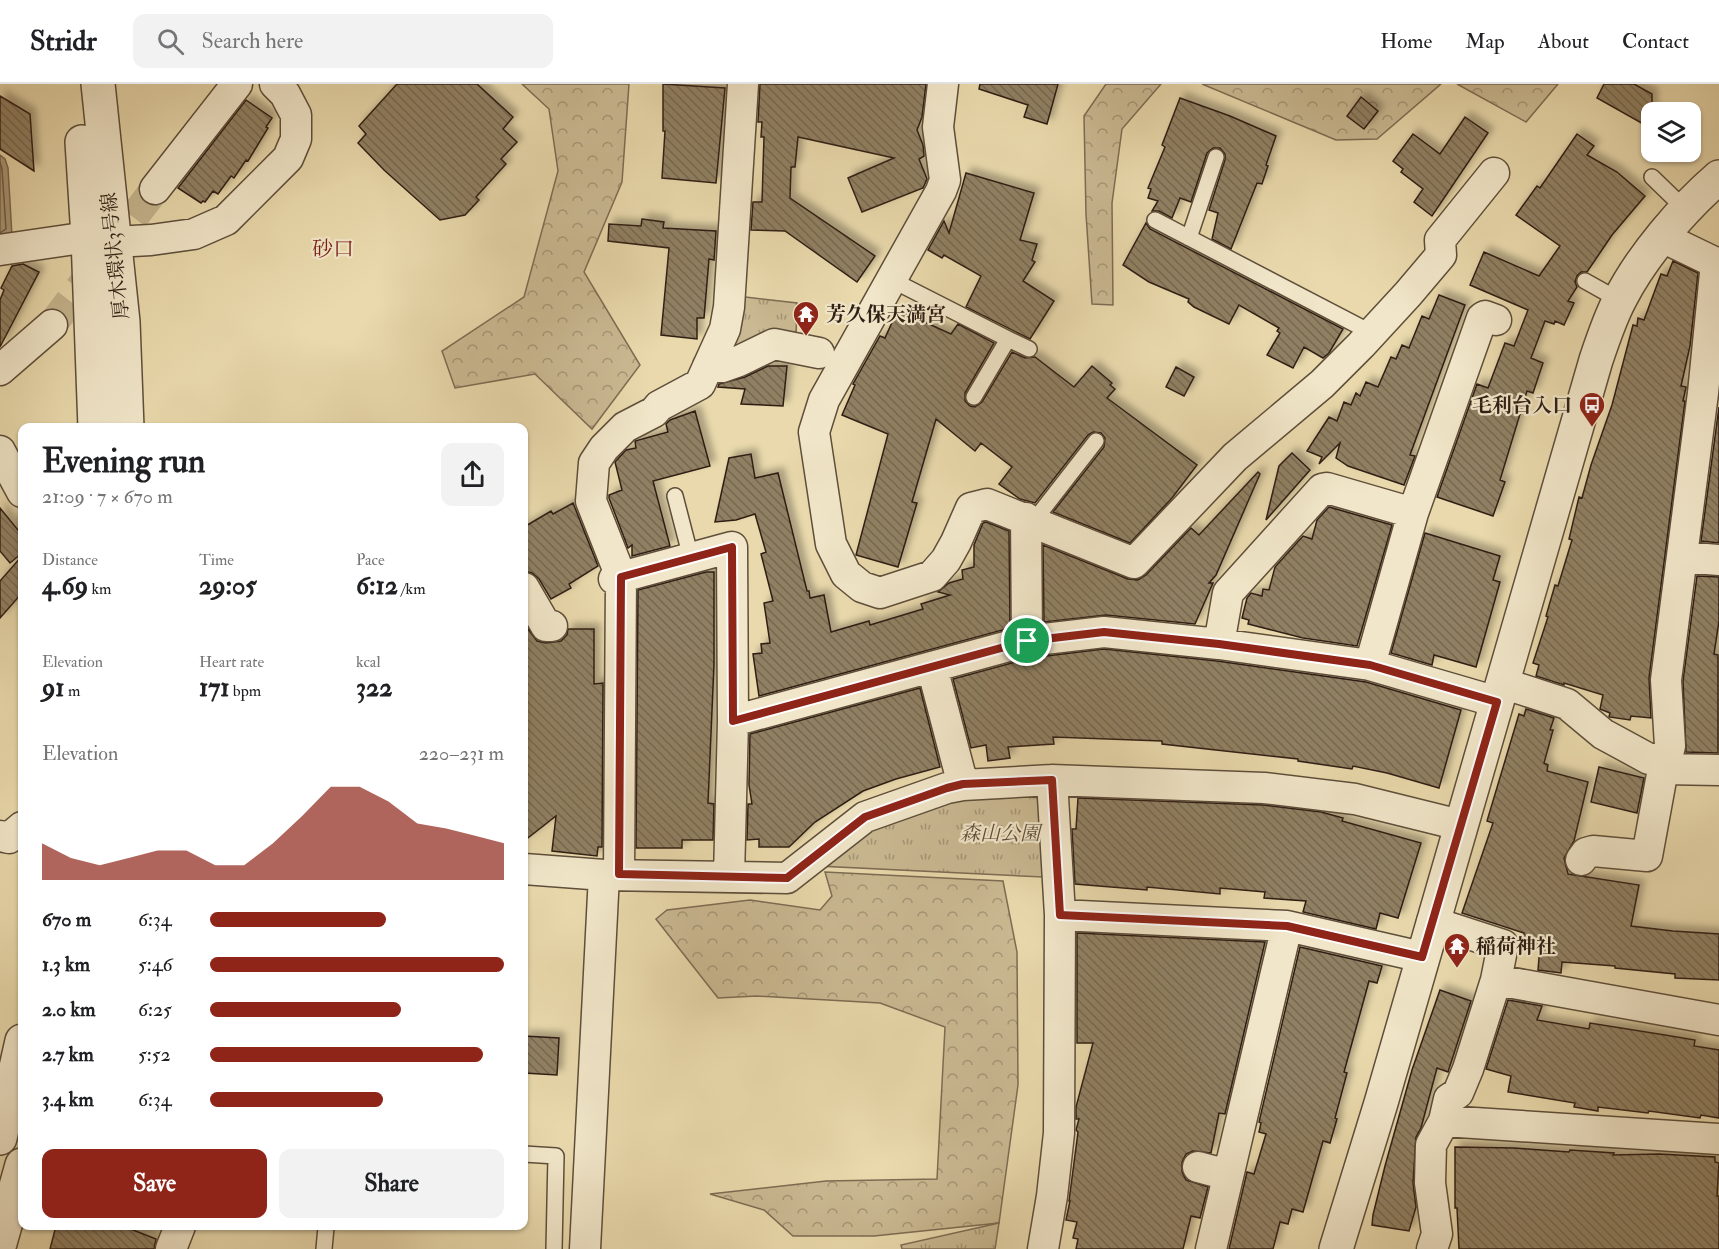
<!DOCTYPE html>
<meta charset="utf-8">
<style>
:root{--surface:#fff;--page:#f2f2f2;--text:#202124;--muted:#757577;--line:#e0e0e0;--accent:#8f2418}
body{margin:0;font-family:"IM FELL Double Pica","Noto Serif JP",serif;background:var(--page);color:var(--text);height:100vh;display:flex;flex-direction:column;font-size:22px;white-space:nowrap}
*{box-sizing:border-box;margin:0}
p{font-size:20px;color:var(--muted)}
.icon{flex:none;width:33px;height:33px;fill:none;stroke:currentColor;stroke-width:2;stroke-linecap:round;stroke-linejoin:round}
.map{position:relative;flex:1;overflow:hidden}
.sheet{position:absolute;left:18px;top:339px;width:510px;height:807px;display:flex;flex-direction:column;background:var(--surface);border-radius:12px;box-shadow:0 2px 4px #0004}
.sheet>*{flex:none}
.tools{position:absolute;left:1641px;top:18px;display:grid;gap:12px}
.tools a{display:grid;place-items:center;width:60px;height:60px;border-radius:12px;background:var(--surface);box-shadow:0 2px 4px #0004;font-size:30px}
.pin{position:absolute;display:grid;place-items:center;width:51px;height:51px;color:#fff;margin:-26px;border:3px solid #fff;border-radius:50%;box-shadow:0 2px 6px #0007}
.round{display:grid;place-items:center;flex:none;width:63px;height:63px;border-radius:12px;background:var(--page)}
.overview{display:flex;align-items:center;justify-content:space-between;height:102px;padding:0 24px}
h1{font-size:33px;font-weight:700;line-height:45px}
.stats{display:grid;grid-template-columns:repeat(3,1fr);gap:9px;height:102px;padding:6px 24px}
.stats div{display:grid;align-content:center}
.stats b{font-size:26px;font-weight:700}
.stats small{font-size:16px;font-weight:400}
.stats p{font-size:16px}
.chart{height:168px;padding:12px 24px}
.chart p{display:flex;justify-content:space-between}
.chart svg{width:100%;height:108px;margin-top:6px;fill:var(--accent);opacity:.7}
.primary-button{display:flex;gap:12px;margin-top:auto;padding:12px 24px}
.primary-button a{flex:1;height:69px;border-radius:12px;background:var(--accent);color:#fff;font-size:24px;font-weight:700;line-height:69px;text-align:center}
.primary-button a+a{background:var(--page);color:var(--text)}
ul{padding:0 24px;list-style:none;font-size:20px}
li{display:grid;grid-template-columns:96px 72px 1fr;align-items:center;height:45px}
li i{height:15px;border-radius:8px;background:var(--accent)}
header{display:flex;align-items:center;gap:36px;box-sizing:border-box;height:84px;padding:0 30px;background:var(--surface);border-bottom:2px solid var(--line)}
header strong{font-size:28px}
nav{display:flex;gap:33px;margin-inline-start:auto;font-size:21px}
.search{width:420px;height:54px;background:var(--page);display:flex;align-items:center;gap:15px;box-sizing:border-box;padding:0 21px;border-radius:12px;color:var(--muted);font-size:22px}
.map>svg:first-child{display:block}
.forest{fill:url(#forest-crowns);stroke:#7d6c53;stroke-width:1.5}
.park{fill:url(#park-tufts);stroke:#7d6c53;stroke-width:1.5}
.water{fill:#aa9a78;stroke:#796950;stroke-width:1.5}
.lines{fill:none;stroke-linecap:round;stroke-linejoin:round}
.shore{stroke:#6d5c46;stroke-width:1.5}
.building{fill:url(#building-back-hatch);stroke:#301f14;stroke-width:1.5;filter:url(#shadow)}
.minor-tunnel{stroke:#c4b48e;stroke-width:30;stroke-dasharray:30 15;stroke-linecap:butt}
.service-casing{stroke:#5e4e3a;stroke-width:18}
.minor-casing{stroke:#5e4e3a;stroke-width:33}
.tertiary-casing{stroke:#5e4e3a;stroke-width:36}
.service{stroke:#f1e6c9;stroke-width:15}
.minor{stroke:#f1e6c9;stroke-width:30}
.tertiary{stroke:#f1e6c9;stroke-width:33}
.route-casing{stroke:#fff;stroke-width:12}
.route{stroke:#8f2418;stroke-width:8}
.labels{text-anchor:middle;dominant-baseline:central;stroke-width:4.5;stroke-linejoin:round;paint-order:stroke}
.street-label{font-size:20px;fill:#301f14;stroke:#f1e6c9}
.poi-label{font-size:20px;font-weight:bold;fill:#301f14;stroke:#f1e6c9;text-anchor:start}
.park-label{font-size:20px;font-style:italic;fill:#5e4d3a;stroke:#f1e6c9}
.neighbourhood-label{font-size:21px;fill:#7a1f14;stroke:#f1e6c9}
</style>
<header>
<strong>Stridr</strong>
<div class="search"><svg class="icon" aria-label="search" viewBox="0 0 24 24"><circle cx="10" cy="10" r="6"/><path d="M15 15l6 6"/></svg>Search here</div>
<nav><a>Home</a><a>Map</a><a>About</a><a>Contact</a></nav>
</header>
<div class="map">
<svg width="1719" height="1165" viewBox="0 0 1719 1165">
<defs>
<pattern id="forest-crowns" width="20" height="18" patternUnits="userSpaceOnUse" patternTransform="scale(1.5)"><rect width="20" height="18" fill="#cab992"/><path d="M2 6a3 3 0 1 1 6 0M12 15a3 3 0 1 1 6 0" fill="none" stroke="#a49676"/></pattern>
<pattern id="park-tufts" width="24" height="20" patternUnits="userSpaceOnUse" patternTransform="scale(1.5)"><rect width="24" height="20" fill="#cab992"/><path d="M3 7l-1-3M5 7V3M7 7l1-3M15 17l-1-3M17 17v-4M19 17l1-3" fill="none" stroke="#a49676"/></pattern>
<pattern id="building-back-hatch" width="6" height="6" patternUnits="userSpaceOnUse" patternTransform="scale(1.5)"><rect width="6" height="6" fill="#908063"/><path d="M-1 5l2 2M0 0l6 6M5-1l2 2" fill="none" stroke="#766850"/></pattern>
<filter id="shadow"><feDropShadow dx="5.5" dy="-5.5" stdDeviation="3" flood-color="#0004"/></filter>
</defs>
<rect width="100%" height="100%" fill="#e9d9ac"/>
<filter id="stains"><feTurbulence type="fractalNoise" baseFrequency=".00333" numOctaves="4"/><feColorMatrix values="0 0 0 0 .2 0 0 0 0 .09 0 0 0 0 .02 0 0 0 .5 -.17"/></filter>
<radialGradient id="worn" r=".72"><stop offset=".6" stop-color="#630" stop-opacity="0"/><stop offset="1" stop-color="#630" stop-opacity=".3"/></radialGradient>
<!-- forest -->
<path class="forest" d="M522,0H629L622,98L584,188L640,281L592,345L535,290L455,304L442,267L524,213L558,87L549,25Z
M1106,0H1161L1122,45L1112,119L1113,221L1092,220L1086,130L1084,32Z
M1202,0H1441L1377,55L1336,56Z
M1457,0H1558L1526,38Z
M825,788L1003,797L1017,868L1018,1001L999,1139L874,1152H793L764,1126L710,1110L826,1097L937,1095L945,943L880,919L757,912L718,914L656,835L667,826L750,816L820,826L832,812Z"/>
<!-- park -->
<path class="park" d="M737,212L797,219L796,252L730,265Z
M1031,707L1040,714L1043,793L818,782L849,754L944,717Z
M999,1139L995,1165H902L901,1161Z"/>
<!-- water -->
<path class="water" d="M0,71L5,75L8,84L12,152L0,155Z"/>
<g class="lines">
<!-- shore -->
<path class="shore" d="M0,78L2,85L6,145L0,149"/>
</g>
<!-- building -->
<path class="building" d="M397,0H477L513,33L503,45L517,58L501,75L506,80L476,113L479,116L465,131L440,136L384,86L358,59L366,50L359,42Z
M663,0L725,4L716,99L662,94L665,47H663Z
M760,0H926L922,33L917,46L923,61L924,72L919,75L927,95L923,104L862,128L848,94L894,74L798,53L795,83H791L790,114L875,172L857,198L785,147L751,146L753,118H762L764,53H761L762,38H758Z
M980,0H1058L1047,40L1024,33L1028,21L979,5Z
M1604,0H1634L1652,10V45L1597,14Z
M0,12L30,30L34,87L0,65Z
M1361,13L1378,27L1364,45L1347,32Z
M1180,14L1230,32L1276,52L1266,81L1268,82L1262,100L1257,99L1231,165L1212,155L1218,129L1209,126L1225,76V70L1220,64H1213L1207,69L1191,118L1180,114L1172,134L1159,127H1152L1158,117L1148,114L1151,105L1148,104L1165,63L1162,61Z
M246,16L272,34L266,43L268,44L248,77L246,76L234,94L231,92L218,110L213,107L205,118L203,117L201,119L178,104Z
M1465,33L1488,49L1432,132L1414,118L1423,105L1401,88L1403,85L1393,77L1413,50L1440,70Z
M1577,50L1594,62L1587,71L1617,88L1645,112L1612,151L1587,188H1581L1577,192L1575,198L1577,203L1568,217L1574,219L1564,241L1555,237L1554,240L1545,237L1531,274L1543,279L1533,309L1527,307L1500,396L1505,398L1493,432L1437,413L1477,300L1488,304L1505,259L1514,262L1528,226L1470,201L1484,168L1539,192L1560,162L1516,131L1537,102L1540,104Z
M966,89L1034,109L1020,156L1037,160L1032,176L1035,178L1023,197L1054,217L1030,255L966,223L981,192L944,171L942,174L928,166L944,137L949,149Z
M642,135L664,138L663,144L716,147L714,176L709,175L704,234H697V255L661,251L669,164L608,157L609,140L641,142Z
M1146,139L1150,145L1343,245L1329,269L1323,274L1304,263L1293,284L1267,271L1280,249L1277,247L1279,244L1239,221L1229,240L1194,223L1188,218L1189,215L1149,198L1123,181Z
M1673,177L1698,189L1690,262L1681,302L1686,303L1683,317H1685L1649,594L1651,634L1631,632L1630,636L1609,633L1610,629L1600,625L1603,611L1564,599V601L1536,592L1539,581L1533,579L1548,533L1546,532L1555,501L1558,502L1572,456L1569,455L1579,413L1582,414L1591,381L1612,321L1633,241L1637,242L1638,234L1644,236L1661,190L1667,192Z
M23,180L39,188L0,263V216L4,206L1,204L12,182Z
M1439,211L1465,221L1410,371L1415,372L1404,401L1348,382L1336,374L1340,359L1319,380L1322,373L1307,367L1329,333L1337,337L1344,318L1351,321L1356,309L1360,312L1366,298L1378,303L1391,273L1396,275L1402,261L1409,264L1422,232L1429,235Z
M900,227L951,250L958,240L994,259L965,309V317L970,322L975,323L982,318L1012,268L1025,274L1035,273L1074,303L1092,282L1112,299L1110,301L1115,305L1107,314L1197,381L1172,414L1130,459L1053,428L1104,363L1105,354L1101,349L1093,348L1088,351L1035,419L1020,415L999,400L1012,383L981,359L975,367L936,335L912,418L917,419L898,483L856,471L888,350L842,331L855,301L853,300L880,252L885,254L894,234L896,235Z
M768,282H787L783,322L741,320L745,305L718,303L719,300L745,293Z
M1176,283L1194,293L1184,312L1166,303Z
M1719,323V459L1701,457Z
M695,327L710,382L653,397L670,462L632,472V461L628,464L609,414V411L622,406L615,378L626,366L636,364L635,357L668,348L666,340L670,336Z
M1292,369L1310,386L1266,436L1279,382Z
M751,370L755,394L778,389L807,507H809L810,514L824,511L831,548L869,537L870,541L923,525L921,520L950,511L938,508L949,499L963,495L962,486L974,483V461L983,439L986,438L1009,447L1010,544L759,612L753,570L762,569L761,560L770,559L764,519L773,517L761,470L766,468L755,430L736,436L715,438L729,374Z
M1258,388L1260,390L1216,491L1209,499H1213L1195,540L1106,531L1044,538L1043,461L1128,495L1138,496L1146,491L1191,444L1199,451Z
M573,419L598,482L569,500L571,504L551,515L539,495L532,489L524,487V443L551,427L553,430Z
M1329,423L1392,441L1357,562L1303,554L1248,540L1249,536L1242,534L1247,514L1251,509L1262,512L1263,505L1269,506L1275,483L1303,452L1312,455L1317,436Z
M0,424L22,451V469L10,479L0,467Z
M1425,449L1500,472L1493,496L1500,498L1476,583L1434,571L1432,581L1391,569Z
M22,472V509L0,534V497Z
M706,488H714V580L708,719L714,720L713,756H682V764H636L638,506Z
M1697,492L1719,493V537L1714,570L1718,571V669L1686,668L1683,597Z
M524,545H528L537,557L546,559L561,557L567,551L568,545H594V600L603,599L602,763H598L597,772L552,767L556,732L524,757Z
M1104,565L1217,577L1366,598L1461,626L1439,704L1387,689L1353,682L1352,685L1298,677V675L1162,660V657L1053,653L1054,660L1008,663L1010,674L988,677L986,661L971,664L953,595L1030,574Z
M920,604L940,683L896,695L863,707L815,738L789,763H759V755L747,756L748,720H752L749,701L750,650Z
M1526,625L1554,634L1550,646H1553L1544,679L1548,681L1547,687L1588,698L1574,757L1564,774L1568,790L1639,801L1631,842L1673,847L1719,850V896L1675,894V890L1615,884V882L1562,878L1561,889L1538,886L1540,862L1523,860L1524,849L1462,829L1493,739L1487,737L1519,630L1524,632Z
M1599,683L1644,694L1637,729L1591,718Z
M1078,714L1263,721L1321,728L1343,734L1342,737L1421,759L1398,834L1380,829L1376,845L1303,828L1306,817L1264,814L1265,808L1220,804V810L1147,803V806L1075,800L1072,745H1076Z
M1077,849L1265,858L1225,1030L1219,1029L1211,1069L1193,1067L1186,1070L1182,1078V1088L1186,1096L1208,1103L1200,1134L1191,1132L1183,1165H1076L1078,1155L1073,1154L1077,1138L1066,1136L1070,1117H1069L1078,1048L1076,1046L1079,1035H1076V1023L1093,959H1077Z
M1300,863L1382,882L1377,899L1369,897L1344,988L1347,989L1335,1034L1337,1035L1330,1059L1323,1057L1303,1128L1292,1125L1288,1140L1280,1138L1273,1165H1229L1247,1088L1254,1090L1266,1050L1259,1048L1261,1039L1259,1038Z
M1440,906L1471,917L1448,988L1437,984L1421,1044L1416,1053L1413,1099L1416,1123L1409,1147L1372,1141L1373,1131L1385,1082L1412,986Z
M1508,916L1542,922L1537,936L1589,945L1590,939L1665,951L1695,956L1694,962L1719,966V1034L1701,1031L1700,1034L1649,1027L1648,1029L1598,1023V1027L1574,1023L1575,1019L1508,1008L1511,992L1486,985Z
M524,952L559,954L557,991L524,989Z
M1455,1063L1514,1064L1569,1068L1570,1066L1614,1069L1613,1071L1659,1070L1715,1073V1078L1719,1079L1717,1112H1719V1165H1459L1457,1124H1455Z
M56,1142H123L156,1155L154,1165H50Z"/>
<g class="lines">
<!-- minor-tunnel -->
<path class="minor-tunnel" d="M52,241L155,105"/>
<!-- service casing -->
<g class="service-casing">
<path id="service" d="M1652,93L1686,126
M1155,136L1372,249
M1189,154L1216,73
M892,196L1008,255L974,313
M1585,197L1619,216
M1008,255L1029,265
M675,412L691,474
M1033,438L1096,357
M524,1070L556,1072L554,1165
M324,1165L326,1143"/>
</g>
<!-- minor casing -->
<g class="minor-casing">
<path id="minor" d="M943,0L938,43L945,96L941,107L824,316L814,348L831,460L846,490L862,503L880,509L932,492L946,476L956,458L971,424L987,420L1134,479L1235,373L1322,300L1361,261L1408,210L1441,171L1440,156L1494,89
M155,105L237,0
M114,158L151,156L194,150L226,136L288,74L296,55V31L285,10L275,0
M0,166L88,153
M708,282L722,283L739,277L774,260L819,269
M0,286L52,241
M0,367L22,408
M1026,434L1027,557
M1682,473L1719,476
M614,495L732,463L733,637
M524,504L546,542H552
M1219,560L1228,509L1322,405L1327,404L1413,429
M1370,581L1413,429L1482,234L1485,232L1496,236
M932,583L963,701
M1502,599L1567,620L1603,650L1649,675H1667L1670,662L1666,596L1703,309L1716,179L1662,153
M1663,685L1719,686
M0,752L9,754L22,743
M1581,776L1586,769L1593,767L1647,772L1663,685L1667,675
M524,785L604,791L787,794L865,733L947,704L963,701L1052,696L1264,704L1355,715L1460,741
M619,790L621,493L591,417L594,379L604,364L625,343L654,328L659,322L700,300L725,245L729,223L743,0
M729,793L733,637L1027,557L1104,548L1219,560L1370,581L1497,618
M1060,831L1287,842L1422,873
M1496,896L1719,936
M1444,1037L1719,1055
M1198,1083L1228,1091
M171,1165L180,1142
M585,1165L604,791
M1043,1165L1052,1112L1059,1049L1060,831L1052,696
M1211,1165L1287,842
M1432,1165L1437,1150L1430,1099L1431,1061L1444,1037L1449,1015L1458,1009L1468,985L1496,896L1503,861L1432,838"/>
</g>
<!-- tertiary casing -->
<g class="tertiary-casing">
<path id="tertiary" d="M98,0L123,238L127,344
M82,58L88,153L95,344
M0,1054L22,957
M0,1159L22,1081
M1336,1165L1381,1019L1596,276C1603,255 1610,234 1620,215C1642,172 1682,125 1719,93"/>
</g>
<!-- service -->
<use href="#service" class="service"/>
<!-- minor -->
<use href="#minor" class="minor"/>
<!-- tertiary -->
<use href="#tertiary" class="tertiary"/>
</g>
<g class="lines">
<!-- route casing -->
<g class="route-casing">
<path id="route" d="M732,463L733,637L1027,557L1104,548L1219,560L1370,581L1497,618L1422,873L1287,842L1060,831L1052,696L963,700L947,704L865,733L787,794L619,790L621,493Z"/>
</g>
<!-- route -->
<use href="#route" class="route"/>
</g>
<!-- icons -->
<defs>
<g id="temple-pin" transform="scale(1.35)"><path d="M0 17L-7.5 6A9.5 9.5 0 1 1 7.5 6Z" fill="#8f2418" stroke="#f1e6c9"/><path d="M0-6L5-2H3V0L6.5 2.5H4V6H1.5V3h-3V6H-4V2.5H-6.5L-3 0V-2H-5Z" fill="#fff"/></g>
<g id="bus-pin" transform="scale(1.35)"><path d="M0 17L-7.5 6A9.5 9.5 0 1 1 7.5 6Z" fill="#8f2418" stroke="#f1e6c9"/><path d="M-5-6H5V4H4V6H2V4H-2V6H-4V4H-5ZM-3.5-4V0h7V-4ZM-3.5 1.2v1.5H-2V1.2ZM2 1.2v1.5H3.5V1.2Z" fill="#fff"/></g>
</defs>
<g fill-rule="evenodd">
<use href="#temple-pin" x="806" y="230"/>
<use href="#bus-pin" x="1592" y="321"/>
<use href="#temple-pin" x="1457" y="862"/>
</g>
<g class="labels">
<!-- street labels -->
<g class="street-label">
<text transform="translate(115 172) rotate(-96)">厚木環状3号線</text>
</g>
<!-- poi labels -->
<g class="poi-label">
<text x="826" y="230">芳久保天満宮</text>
<text x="1572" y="321" text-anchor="end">毛利台入口</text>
<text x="1476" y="862">稲荷神社</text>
</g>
<!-- park labels -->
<g class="park-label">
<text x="1000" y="749">森山公園</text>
</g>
<!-- neighbourhood labels -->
<g class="neighbourhood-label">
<text x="333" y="165">砂口</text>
</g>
</g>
<rect width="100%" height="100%" filter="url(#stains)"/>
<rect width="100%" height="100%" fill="url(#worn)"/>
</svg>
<div class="tools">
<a><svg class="icon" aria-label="layers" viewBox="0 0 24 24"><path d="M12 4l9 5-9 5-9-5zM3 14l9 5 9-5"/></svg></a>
</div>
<div class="pin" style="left:1027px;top:557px;background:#1e9e55"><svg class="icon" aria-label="arrive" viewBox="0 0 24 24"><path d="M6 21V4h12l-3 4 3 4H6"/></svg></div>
<section class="sheet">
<div class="overview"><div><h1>Evening run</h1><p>21:09 · 7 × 670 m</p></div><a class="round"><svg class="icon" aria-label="share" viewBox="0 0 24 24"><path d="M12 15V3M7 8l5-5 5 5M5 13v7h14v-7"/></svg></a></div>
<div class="stats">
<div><p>Distance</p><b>4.69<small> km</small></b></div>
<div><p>Time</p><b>29:05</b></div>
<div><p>Pace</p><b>6:12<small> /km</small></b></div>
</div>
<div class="stats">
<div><p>Elevation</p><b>91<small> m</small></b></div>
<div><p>Heart rate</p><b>171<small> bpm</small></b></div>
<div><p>kcal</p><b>322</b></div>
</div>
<div class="chart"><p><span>Elevation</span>220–231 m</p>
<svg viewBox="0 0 160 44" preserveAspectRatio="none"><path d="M0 44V29L10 35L20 38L30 35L40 32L50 32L60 38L70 38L80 29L90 18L100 6L110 6L120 12L130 21L140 23L150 26L160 29V44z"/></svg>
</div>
<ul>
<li><b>670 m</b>6:34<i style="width:60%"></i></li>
<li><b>1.3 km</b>5:46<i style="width:100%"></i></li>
<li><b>2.0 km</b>6:25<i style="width:65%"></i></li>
<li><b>2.7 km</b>5:52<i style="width:93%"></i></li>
<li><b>3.4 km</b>6:34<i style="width:59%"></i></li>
</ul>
<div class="primary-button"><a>Save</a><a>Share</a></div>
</section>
</div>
